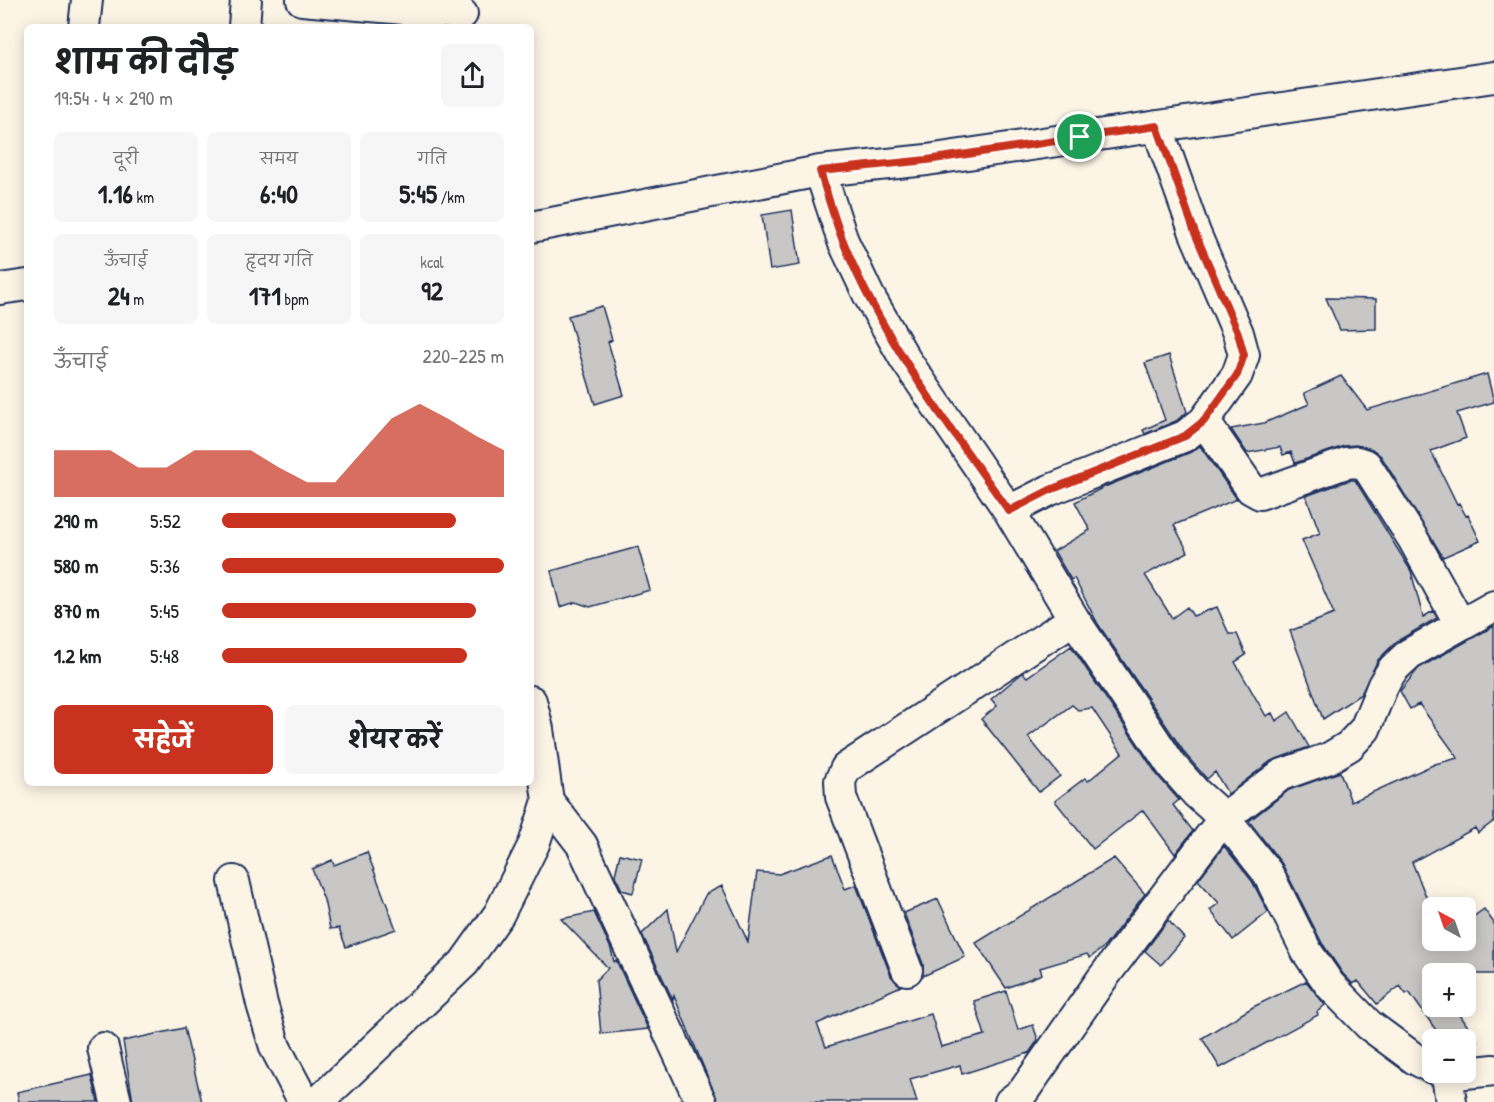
<!DOCTYPE html>
<html lang="hi">
<meta charset="utf-8">
<style>
:root{--surface:#fff;--page:#f6f6f6;--text:#202124;--muted:#757577;--accent:#c8321e}
body{margin:0;font-family:"Patrick Hand","Playpen Sans Deva",sans-serif;background:var(--page);color:var(--text);height:100vh;display:flex;flex-direction:column;font-size:22px;white-space:nowrap}
*{box-sizing:border-box;margin:0}
p{font-size:20px;color:var(--muted)}
.icon{flex:none;width:33px;height:33px;fill:none;stroke:currentColor;stroke-width:2;stroke-linecap:round;stroke-linejoin:round}
.map{position:relative;flex:1;overflow:hidden}
.sheet{position:absolute;left:24px;top:24px;width:510px;height:762px;display:flex;flex-direction:column;background:var(--surface);border-radius:9px;box-shadow:0 3px 15px #0003}
.sheet>*{flex:none}
.needle{width:39px;rotate:320deg}
.tools{position:absolute;left:1422px;top:897px;display:grid;gap:12px}
.tools a{display:grid;place-items:center;width:54px;height:54px;border-radius:9px;background:var(--surface);box-shadow:0 3px 15px #0003;font-size:30px}
.pin{position:absolute;display:grid;place-items:center;width:51px;height:51px;color:#fff;margin:-26px;border:3px solid #fff;border-radius:50%;box-shadow:0 2px 6px #0007}
.round{display:grid;place-items:center;flex:none;width:63px;height:63px;border-radius:9px;background:var(--page)}
.overview{display:flex;align-items:center;justify-content:space-between;height:102px;padding:0 30px}
h1{font-size:33px;font-weight:700;line-height:45px}
.figures{display:grid;grid-template-columns:repeat(3,1fr);gap:9px;height:102px;padding:6px 30px}
.figures div{display:grid;align-content:center;border-radius:9px;background:var(--page);text-align:center}
.figures b{font-size:26px;font-weight:700}
.figures small{font-size:16px;font-weight:400}
.figures p{font-size:16px}
.chart{height:168px;padding:12px 30px}
.chart p{display:flex;justify-content:space-between}
.chart svg{width:100%;height:108px;margin-top:6px;fill:var(--accent);opacity:.7}
.cta{display:flex;gap:12px;margin-top:auto;padding:12px 30px}
.cta a{flex:1;height:69px;border-radius:9px;background:var(--accent);color:#fff;font-size:24px;font-weight:700;line-height:69px;text-align:center}
.cta a+a{background:var(--page);color:var(--text)}
ul{padding:0 30px;list-style:none;font-size:20px}
li{display:grid;grid-template-columns:96px 72px 1fr;align-items:center;height:45px}
li i{height:15px;border-radius:8px;background:var(--accent)}
.map>svg:first-child{display:block}
.building{fill:#c8c7c6;stroke:#1b2f5e;stroke-width:1.5}
.lines{fill:none;stroke-linecap:round;stroke-linejoin:round}
.street-casing{stroke:#1b2f5e;stroke-width:34}
.street{stroke:#fcf5e5;stroke-width:30}
.route-casing{stroke:#fff;stroke-width:12}
.route{stroke:#c8321e;stroke-width:8}
</style>
<div class="map">
<svg width="1494" height="1102" viewBox="0 0 1494 1102">
<rect width="100%" height="100%" fill="#fcf5e5"/>
<filter id="ink" filterUnits="userSpaceOnUse"><feTurbulence type="fractalNoise" baseFrequency=".0167" numOctaves="2"/><feDisplacementMap in="SourceGraphic" scale="12" xChannelSelector="R" yChannelSelector="G"/><feConvolveMatrix kernelMatrix="1 2 1 2 8 2 1 2 1" color-interpolation-filters="sRGB"/></filter>
<g filter="url(#ink)">
<!-- building -->
<path class="building" d="M792,210L800,265L770,270L762,215Z
M1326,298L1376,299V329L1340,330Z
M602,306L612,340L608,342L624,395L595,404L568,316Z
M1169,355L1187,412L1176,421L1145,434L1143,430L1165,420L1145,363Z
M1487,374L1494,402L1457,413L1466,438L1431,451L1457,504L1459,503L1466,516L1468,515L1480,541L1443,557L1381,456L1372,449L1356,445L1344,446L1295,463L1291,452L1283,455L1280,447L1247,453L1231,429L1264,423L1309,404L1304,393L1341,376L1367,410Z
M1200,446L1237,499L1174,525L1188,552L1145,575L1172,618L1187,607L1193,616L1217,607L1229,634H1237L1246,655L1235,662L1266,716L1272,713L1276,721L1289,712L1309,747L1271,761L1228,794L1215,772L1207,779L1186,755L1098,624L1074,578L1071,580L1054,551L1090,530L1075,502L1102,488L1191,452Z
M1350,480H1355L1411,571L1423,617L1433,611L1437,618L1397,641L1378,660L1361,694L1323,719L1290,631L1334,614L1302,540L1320,533L1306,496Z
M638,547L650,590L590,607L576,602L560,607L551,571Z
M1494,626V821L1478,833L1475,828L1412,862L1432,911V945L1439,940H1466V922L1484,909L1494,923V974H1431L1432,1006H1454L1477,1040H1443L1409,992L1406,994L1400,986L1377,1004L1358,981L1353,984L1343,974L1322,943L1282,864L1249,821L1289,790L1340,772L1351,802L1435,764L1458,758L1419,704L1410,709L1400,691L1419,668Z
M1071,646L1158,776L1179,800L1173,805L1193,831L1175,854L1143,810L1093,849L1055,801L1085,778L1088,781L1122,753L1092,708L1078,710L1072,705L1028,737L1060,776L1039,792L981,719L997,706L991,699L1020,675L1023,673L1027,677Z
M1224,846L1252,881L1268,912L1233,940L1210,910L1219,903L1198,880Z
M367,852L396,929L346,947L339,928L330,929L324,900L312,869L332,860L334,865Z
M620,854L642,859L633,893L622,890L615,875Z
M832,855L845,889L856,885L891,976L901,986L817,1024L826,1047L931,1014L941,1047L985,1035L974,1001L1006,991L1018,1030L1033,1025L1038,1040L1029,1053L962,1074L960,1065L910,1079L917,1102H718L674,996L673,1000L642,934L668,909L676,952L706,894L722,886L748,942L757,872L779,874Z
M1114,858L1145,894L1105,946L1090,958L1087,954L1040,968L1042,974L1006,988L976,943Z
M938,899L965,957L923,976V964L904,913Z
M594,912L611,949L614,962L616,960L648,1029L601,1034L596,980L608,968L561,919Z
M1168,920L1184,938L1161,965L1145,951Z
M1306,981L1325,1005L1317,1012L1318,1015L1220,1068L1202,1038L1253,1007Z
M184,1028L202,1102H133L123,1041Z
M92,1075L98,1102H19L17,1092Z"/>
<g class="lines">
<!-- street casing -->
<g class="street-casing">
<path id="street" d="M302,0L462,14
M84,27L87,0
M244,27L246,0
M820,171L843,241L869,296L905,359L1009,511L1074,619L1172,766L1196,793L1224,818L1267,872L1307,952L1330,985L1369,1025L1415,1059L1432,1068
M531,227L820,171L927,160L1494,77
M0,289L27,285
M1204,421L1251,489L1260,494L1346,463L1357,462L1366,465L1413,539L1460,624
M1009,511L1050,490L1185,436L1204,421L1237,375L1244,355L1238,333L1195,233L1157,126
M548,801L582,845L701,1102
M234,881L262,1004L275,1047L304,1102
M907,970L841,797L840,781L846,768L1074,619
M103,1048L116,1102
M1441,1072L1447,1075L1494,1070
M1447,1075L1451,1102
M318,1102L464,963L499,914L534,844L548,801L538,729L531,701
M1010,1102L1023,1092L1102,979L1224,818L1281,775L1329,758L1349,746L1365,729L1383,685L1393,669L1409,654L1494,606"/>
</g>
<!-- street -->
<use href="#street" class="street"/>
</g>
</g>
<g class="lines" filter="url(#ink)">
<!-- route casing -->
<g class="route-casing">
<path id="route" d="M1157,126L1195,233L1238,333L1244,355L1237,375L1204,421L1185,436L1050,490L1009,511C949,426 881,338 843,241C834,218 827,194 820,171L927,160Z"/>
</g>
<!-- route -->
<use href="#route" class="route"/>
</g>
</svg>
<div class="tools">
<a><svg class="needle" viewBox="-14 -14 28 28"><path d="M0-13l5 13h-10z" fill="#e53935"/><path d="M0 13l5-13h-10z" fill="#757577"/></svg></a>
<a>+</a>
<a>−</a>
</div>
<div class="pin" style="left:1080px;top:137px;background:#1e9e55"><svg class="icon" aria-label="arrive" viewBox="0 0 24 24"><path d="M6 21V4h12l-3 4 3 4H6"/></svg></div>
<section class="sheet">
<div class="overview"><div><h1>शाम की दौड़</h1><p>19:54 · 4 × 290 m</p></div><a class="round"><svg class="icon" aria-label="share" viewBox="0 0 24 24"><path d="M12 15V3M7 8l5-5 5 5M5 13v7h14v-7"/></svg></a></div>
<div class="figures">
<div><p>दूरी</p><b>1.16<small> km</small></b></div>
<div><p>समय</p><b>6:40</b></div>
<div><p>गति</p><b>5:45<small> /km</small></b></div>
</div>
<div class="figures">
<div><p>ऊँचाई</p><b>24<small> m</small></b></div>
<div><p>हृदय गति</p><b>171<small> bpm</small></b></div>
<div><p>kcal</p><b>92</b></div>
</div>
<div class="chart"><p><span>ऊँचाई</span>220–225 m</p>
<svg viewBox="0 0 160 44" preserveAspectRatio="none"><path d="M0 44V25L10 25L20 25L30 32L40 32L50 25L60 25L70 25L80 32L90 38L100 38L110 25L120 12L130 6L140 12L150 19L160 25V44z"/></svg>
</div>
<ul>
<li><b>290 m</b>5:52<i style="width:83%"></i></li>
<li><b>580 m</b>5:36<i style="width:100%"></i></li>
<li><b>870 m</b>5:45<i style="width:90%"></i></li>
<li><b>1.2 km</b>5:48<i style="width:87%"></i></li>
</ul>
<div class="cta"><a>सहेजें</a><a>शेयर करें</a></div>
</section>
</div>
